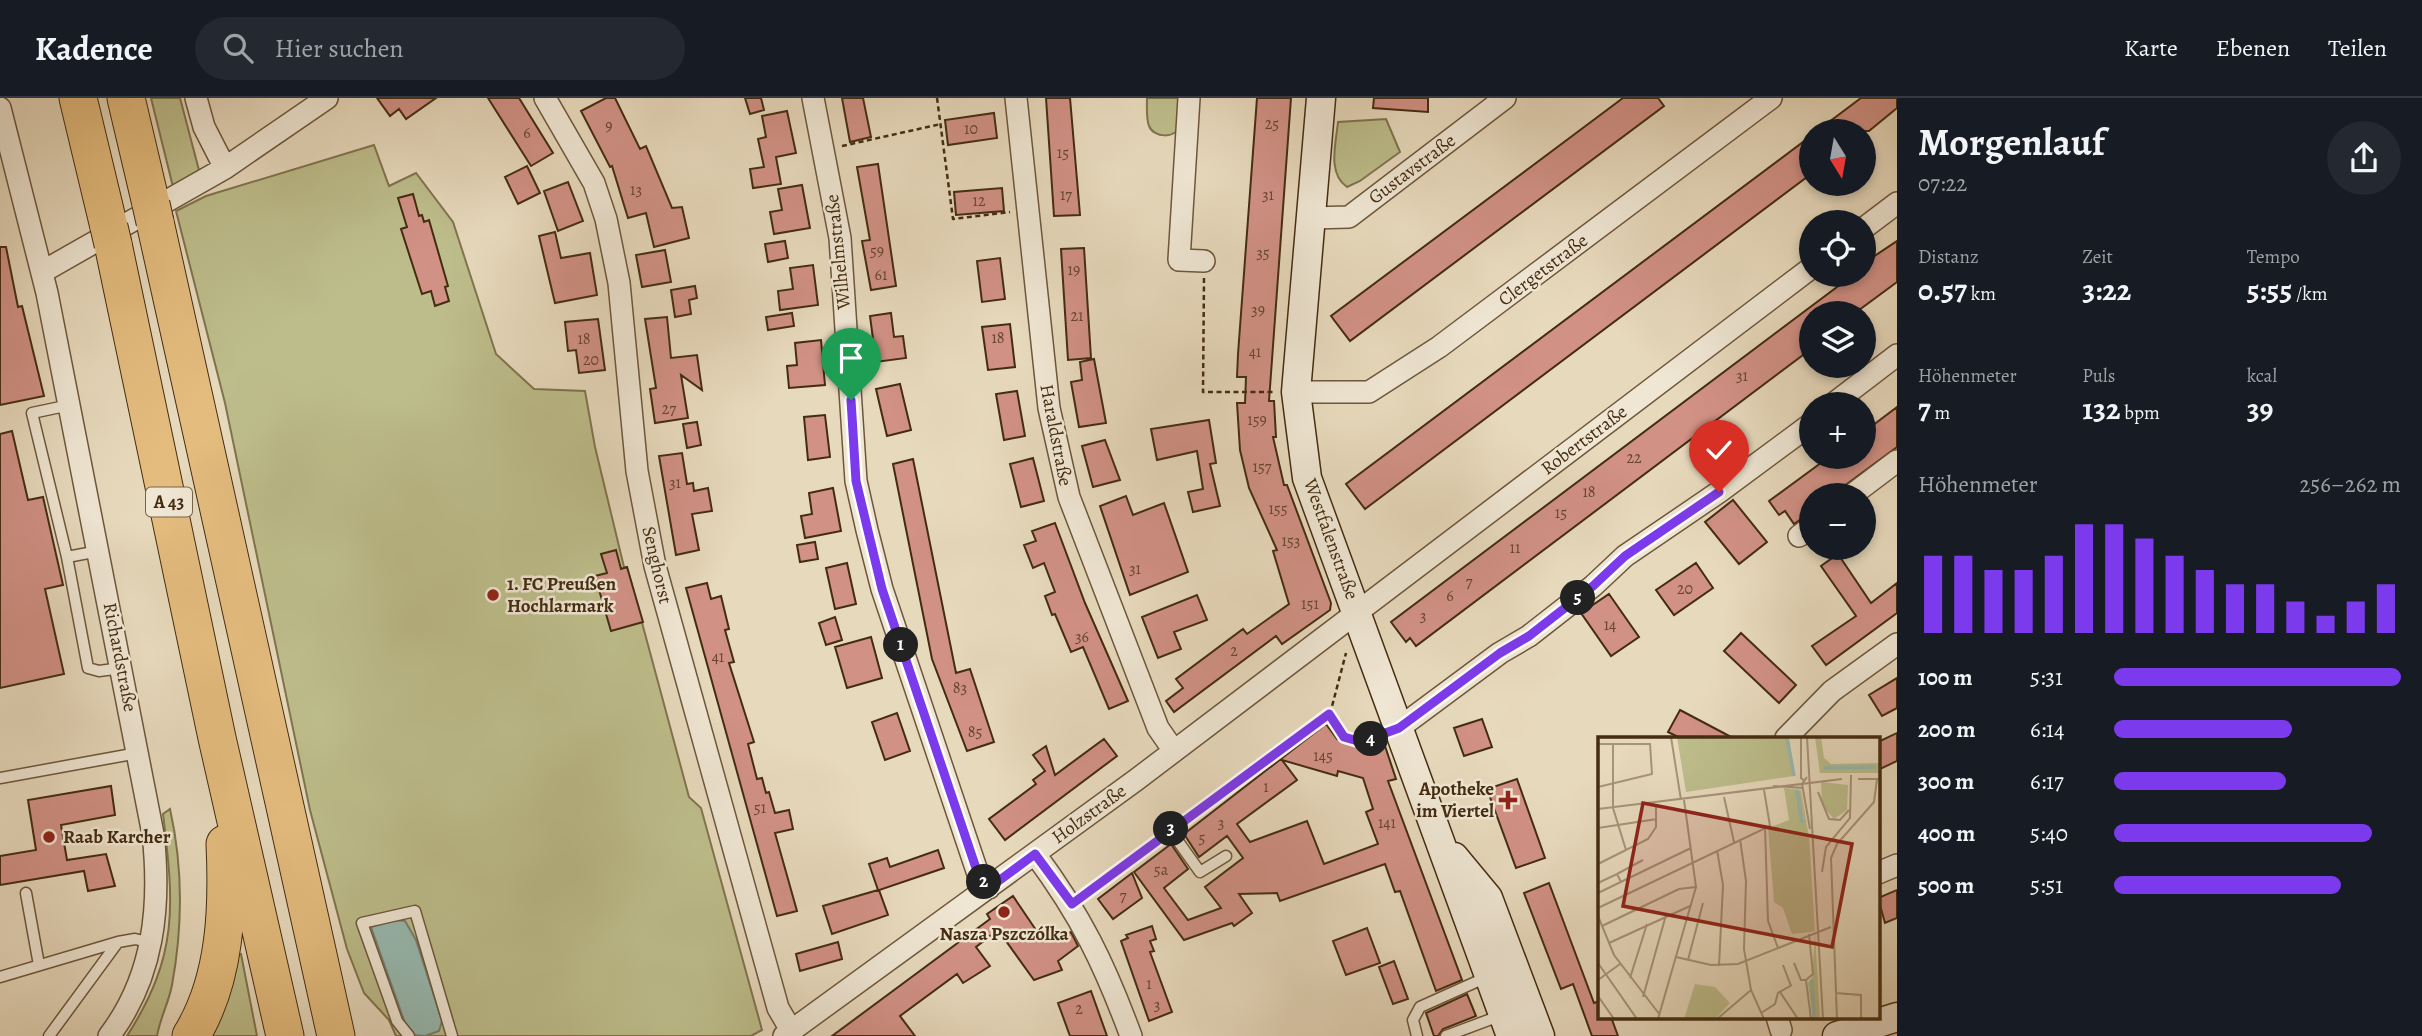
<!DOCTYPE html>
<html lang="de">
<meta charset="utf-8">
<style>
:root{--surface:#171b24;--page:#242831;--text:#f1f3f6;--muted:#9ea1a6;--line:#363941;--accent:#7c3aed}
body{margin:0;font-family:Alegreya,serif;background:var(--page);color:var(--text);height:100vh;display:flex;flex-direction:column;font-size:26px;white-space:nowrap}
*{box-sizing:border-box;margin:0}
p{font-size:23px;color:var(--muted)}
.icon{flex:none;width:38px;height:38px;fill:none;stroke:currentColor;stroke-width:2;stroke-linecap:round;stroke-linejoin:round}
.map{position:relative;flex:1;overflow:hidden}
.details{display:flex;flex-direction:column;background:var(--surface);width:525px}
.details>*{flex:none}
.needle{width:46px;rotate:169deg}
.tools{position:absolute;left:1799px;top:21px;display:grid;gap:14px}
.tools a{display:grid;place-items:center;width:77px;height:77px;border-radius:50%;background:var(--surface);box-shadow:0 4px 10px #0003;font-size:35px}
.pin{position:absolute;display:grid;place-items:center;width:60px;height:60px;color:#fff;margin:-72px -30px;border-radius:50% 50% 50% 0;rotate:-45deg;box-shadow:0 0 7px #0007}
.pin .icon{rotate:45deg}
.km{position:absolute;width:35px;height:35px;margin:-18px;border-radius:50%;background:#222;color:#fff;font-size:19px;line-height:35px;text-align:center}
.round{display:grid;place-items:center;flex:none;width:74px;height:74px;border-radius:37px;background:var(--page)}
.head{display:flex;align-items:center;justify-content:space-between;height:119px;padding:0 21px}
h1{font-size:38px;font-weight:600;line-height:52px}
.stats{display:grid;grid-template-columns:repeat(3,1fr);gap:10px;height:119px;padding:7px 21px}
.stats div{display:grid;align-content:center}
.stats b{font-size:30px;font-weight:600}
.stats small{font-size:19px;font-weight:400}
.stats p{font-size:19px}
.chart{height:196px;padding:14px 21px}
.chart p{display:flex;justify-content:space-between}
.chart svg{width:100%;height:126px;margin-top:7px;stroke:var(--accent);stroke-width:6}
ul{padding:0 21px;list-style:none;font-size:23px}
li{display:grid;grid-template-columns:112px 84px 1fr;align-items:center;height:52px}
li i{height:18px;border-radius:9px;background:var(--accent)}
header{display:flex;align-items:center;gap:42px;box-sizing:border-box;height:98px;padding:0 35px;background:var(--surface);border-bottom:2px solid var(--line)}
header strong{font-size:33px}
nav{display:flex;gap:38px;margin-inline-start:auto;font-size:24px}
.search{width:490px;height:63px;background:var(--page);display:flex;align-items:center;gap:18px;box-sizing:border-box;padding:0 24px;border-radius:38px;color:var(--muted);font-size:26px}
main{display:flex;flex:1;min-height:0}
.map>svg:first-child{display:block}
.green{fill:#bdbd8b;stroke:#80744e;stroke-width:2}
.water{fill:#97bab1;stroke:#768171;stroke-width:2}
.building{fill:#d19185;stroke:#442c11;stroke-width:2;fill-rule:evenodd}
.lines{fill:none;stroke-linecap:round;stroke-linejoin:round}
.lane-casing{stroke:#6d573c;stroke-width:13}
.street-casing{stroke:#6d573c;stroke-width:24}
.secondary-casing{stroke:#442c11;stroke-width:31}
.highway-casing{stroke:#442c11;stroke-width:39}
.path{stroke:#442c11;stroke-width:2.5;stroke-dasharray:5 3.5;stroke-linecap:butt}
.lane{stroke:#efe6d3;stroke-width:10}
.street{stroke:#efe6d3;stroke-width:21}
.secondary{stroke:#efe6d3;stroke-width:28}
.highway{stroke:#e4bc7e;stroke-width:37}
.highway-bridge-casing{stroke:#442c11;stroke-width:39;stroke-linecap:butt}
.highway-bridge{stroke:#e4bc7e;stroke-width:37}
.route-casing{stroke:#fff;stroke-width:14}
.route{stroke:#7c3aed;stroke-width:9}
.poi-dot{fill:#8f2418;stroke:#efe6d3;stroke-width:2.5}
.labels{text-anchor:middle;dominant-baseline:central;stroke-width:5;stroke-linejoin:round;paint-order:stroke}
.number-label{font-size:16px;fill:#67452e}
.shield{fill:#efe6d3;stroke:#77644b;stroke-width:2}
.shield-label{font-size:18px;font-weight:bold;fill:#442c11}
.street-label{font-size:19px;fill:#442c11;stroke:#efe6d3}
.poi-label{font-size:19px;font-weight:bold;fill:#442c11;stroke:#efe6d3;text-anchor:start}
.inset-river{fill:none;stroke:#97bab1;stroke-width:3.5}
.inset-road{fill:none;stroke:#a69478;stroke-width:2}
.view{fill:#8f2418;fill-opacity:0.15;stroke:#8f2418;stroke-width:3.5}
.inset-edge{fill:none;stroke:#442c11;stroke-width:3.5}
</style>
<header>
<strong>Kadence</strong>
<div class="search"><svg class="icon" aria-label="search" viewBox="0 0 24 24"><circle cx="10" cy="10" r="6"/><path d="M15 15l6 6"/></svg>Hier suchen</div>
<nav><a>Karte</a><a>Ebenen</a><a>Teilen</a></nav>
</header>
<main>
<div class="map">
<svg width="1897" height="938" viewBox="0 0 1897 938">
<rect width="100%" height="100%" fill="#e7d9bc"/>
<filter id="stains"><feTurbulence type="fractalNoise" baseFrequency=".00286" numOctaves="4"/><feColorMatrix values="0 0 0 0 .2 0 0 0 0 .09 0 0 0 0 .02 0 0 0 .5 -.17"/></filter>
<radialGradient id="worn" r=".72"><stop offset=".6" stop-color="#630" stop-opacity="0"/><stop offset="1" stop-color="#630" stop-opacity=".3"/></radialGradient>
<!-- green -->
<path class="green" d="M151,0H180L200,76L174,93Z
M1147,0H1183C1182,9 1183,20 1180,28C1175,41 1154,40 1149,28C1146,20 1147,9 1147,0Z
M1386,21L1400,54L1360,83L1347,89C1327,75 1336,45 1338,24Z
M374,47L389,88L416,75L453,124L496,256L534,291L585,293L595,349L624,469H627L689,699L701,710L762,932L751,938H396L389,922L364,895L347,851L310,712L225,305L176,113L206,98Z
M170,711C183,769 183,827 172,887C169,904 160,920 157,938H127C179,857 174,807 163,716Z
M241,856L257,938H207L233,858Z"/>
<!-- water -->
<path class="water" d="M395,822L405,823L416,842L442,923L439,933L425,938L414,937L406,928L371,829Z"/>
<!-- building -->
<path class="building" d="M377,0H436L406,21L399,11L390,18Z
M488,0H519L553,55L531,68Z
M606,0H615L640,51L646,48L672,110L682,109L689,140L654,149L646,115L628,120L612,68L610,69L581,13Z
M745,0H761L764,12L750,16Z
M842,0H863L871,39L850,44Z
M1046,0H1070L1080,117L1054,118Z
M1257,0H1291L1269,303H1274L1276,339H1273L1284,387H1287L1331,505L1330,512L1282,546L1276,538L1174,614L1166,603L1183,590L1176,581L1243,531L1247,536L1289,506L1273,453L1277,452L1249,390L1240,352L1237,305H1245L1246,279H1237L1238,256Z
M1374,0H1428V14L1373,10Z
M1623,0H1658L1664,8L1350,243L1331,218Z
M1861,0H1897V10L1869,33H1817Z
M787,13L796,55L776,59L781,86L753,90L750,71L764,69L758,41L766,39L762,18Z
M994,15L997,40L948,47L945,22Z
M1811,38V76L1365,411L1346,386Z
M878,66L896,188L871,192L862,143L870,142L857,69Z
M527,68L540,95L518,106L505,79Z
M568,84L583,123L558,133L544,93Z
M802,87L810,130L774,136L770,114L782,112L778,91Z
M1002,90L1004,113L956,117L954,94Z
M413,96L419,118L422,117L424,124L429,122L448,188L445,189L449,203L435,208L431,193L422,196L401,131L407,129L398,100Z
M555,134L561,160L590,155L597,197L555,205L539,138Z
M785,143L788,160L768,164L765,146Z
M1897,143V184L1855,215H1811V251L1416,548L1410,540L1406,544L1391,524L1853,177H1864V165Z
M0,149H6L18,209L22,208L44,298L0,307Z
M1084,150L1091,260L1068,262L1061,151Z
M665,152L671,184L642,189L636,157Z
M1000,160L1005,201L982,204L977,163Z
M813,167L818,207L780,212L778,193L793,191L790,170Z
M695,188L697,200L689,202L691,216L675,219L671,192Z
M792,215L794,228L768,232L766,219Z
M891,215L894,239L903,238L906,260L876,264L870,218Z
M667,219L671,260L697,257L702,292L681,277L688,320L655,325L650,291L656,290L645,221Z
M598,221L605,272L579,275L576,252L568,253L565,224Z
M1010,226L1015,269L988,272L982,229Z
M821,242L825,287L789,290L787,268L797,267L795,245Z
M1094,261L1106,325L1079,329L1071,284L1082,282L1080,264Z
M900,286L911,332L887,338L876,291Z
M1017,293L1025,338L1004,342L996,296Z
M1897,309V349L1832,397H1811V414L1794,426L1785,413L1779,417L1769,403L1829,359H1864V334Z
M825,317L830,359L808,362L804,319Z
M1209,322L1216,365L1210,366L1220,408L1193,414L1188,394L1203,391L1197,353L1157,362L1151,331Z
M697,324L701,347L687,350L683,326Z
M12,333L28,402L43,399L63,487L45,491L64,576L0,590V336Z
M1105,342L1120,382L1093,389L1082,348Z
M682,355L687,386L693,385L694,393L708,390L712,413L692,416L699,452L676,457L659,358Z
M1033,360L1044,403L1021,409L1010,366Z
M913,361L956,575L970,571L994,644L967,653L932,561L893,366Z
M833,390L841,433L805,440L801,418L812,416L809,395Z
M1126,398L1133,417L1164,405L1188,474L1130,497L1100,408Z
M1733,402L1767,444L1739,466L1705,424Z
M1055,425L1085,505L1128,603L1109,611L1083,549L1071,554L1055,516L1052,517L1045,498L1055,494L1044,465L1033,470L1024,447L1036,443L1032,433Z
M815,444L818,461L800,464L797,447Z
M616,452L621,471L627,469L643,524L611,533L595,478L607,475L601,456Z
M1838,456L1871,505L1897,485V515L1826,567L1812,548L1856,518L1821,468Z
M847,465L856,506L835,511L826,470Z
M1696,465L1713,490L1674,517L1656,492Z
M707,485L711,501L721,498L729,531L725,532L734,564L729,565L754,644L748,646L757,681L762,680L766,695L769,694L775,715L789,712L793,731L775,735L797,813L777,818L686,490Z
M1609,496L1639,539L1611,558L1581,515Z
M1197,497L1207,522L1174,534L1181,551L1158,560L1142,519Z
M835,519L842,542L826,547L819,525Z
M1741,535L1796,587L1779,605L1724,553Z
M871,539L882,580L847,590L835,549Z
M1897,580V610L1882,618L1869,597Z
M1680,612L1733,640H1680L1668,634Z
M897,615L910,653L885,662L872,624Z
M1482,621L1492,649L1464,658L1454,630Z
M1326,626L1337,641L1346,645L1365,651L1384,645L1396,681L1388,683L1462,882L1436,893L1400,793L1395,794L1385,766L1280,803L1277,795L1239,796L1252,815L1234,828L1232,825L1184,842L1134,774L1171,746L1188,771L1164,790L1188,822L1221,810L1205,789L1243,760L1227,738L1199,759L1184,736ZM1282,662L1337,678L1338,673L1363,680L1373,711L1366,714L1378,746L1324,766L1307,723L1250,744L1237,726L1297,682Z
M1897,635V663L1878,672V644Z
M1104,641L1117,658L1005,742L989,721L1036,686L1033,682L1045,673L1033,657L1046,648L1055,677Z
M1517,681L1545,760L1516,770L1487,691Z
M111,688L115,717L61,727L67,762L106,756L115,788L88,793L84,773L0,787V758L36,752L28,702Z
M938,752L944,770L879,792L888,817L832,836L823,808L878,792L869,766L887,760L890,769Z
M1132,775L1142,800L1113,821L1098,801Z
M1549,785L1594,905L1600,903V919H1611L1618,938H1592L1573,886L1561,891L1524,795Z
M1897,792V820L1885,825L1878,800Z
M1013,798L1038,835L1054,841L1071,834L1078,848L1058,863L1062,872L1034,882L998,832L976,849L990,868L963,885L957,876L900,918L915,938H832L990,821L987,816Z
M1152,828L1156,841L1150,843L1154,853L1150,854L1172,914L1149,923L1121,843L1128,840L1126,837Z
M1367,830L1380,865L1346,877L1333,843Z
M838,844L842,861L800,873L796,856Z
M1394,863L1408,901L1393,906L1379,869Z
M1091,893L1107,938H1070L1058,905Z
M1467,896L1476,918L1443,931L1438,938H1434L1426,915Z"/>
<g class="lines">
<!-- lane casing -->
<g class="lane-casing">
<path id="lane" d="M70,307L32,315L67,459L99,453
M67,459L88,570L99,573L122,570
M0,680L138,655
M1170,732L1200,774L1226,758
M26,795L39,867
M0,879L118,844L135,841L152,845
M49,938L118,844
M409,938L397,923L362,825L415,813L452,938
M1417,938L1413,922L1420,909L1487,879
M1446,938L1502,917"/>
</g>
<!-- street casing -->
<g class="street-casing">
<path id="street" d="M196,0L204,29L225,70
M545,0L594,85L606,121L619,185L637,373L655,468L778,910L792,934
M813,0L840,140L856,383L867,432L882,491L979,779L989,790
M1016,0L1049,310L1069,399L1158,630L1174,653
M1189,0L1179,162L1204,163
M0,10L47,195L153,736C161,808 154,879 109,938
M1311,120L1349,119L1505,0
M1864,130L1897,105
M42,174L225,70L327,0
M1296,294H1369L1439,249L1771,0
M1833,306L1897,257
M1852,397L1897,363
M1799,438L1811,429
M1399,630L1500,555L1529,538L1593,488L1625,458L1719,394L1811,326
M1786,640L1832,593L1897,546
M1035,756C1081,818 1104,865 1131,938
M1878,775L1897,767
M1777,919L1781,932
M784,938L1136,682L1811,170"/>
</g>
<!-- secondary casing -->
<g class="secondary-casing">
<path id="secondary" d="M1321,0L1296,294L1307,380L1511,938
M1454,759L1488,800L1540,938
M1837,938L1897,919"/>
</g>
<!-- highway casing -->
<g class="highway-casing">
<path id="highway" d="M78,0L109,129
M126,0L151,106
M155,124L336,938
M113,146L217,640L285,938
M191,938C226,881 228,810 225,746"/>
</g>
<!-- path -->
<path class="path" d="M937,0L953,121L1010,114
M842,48L941,26
M1204,180L1203,294H1275
M1330,616L1346,555
M1181,724L1330,616L1344,639L1361,644L1376,639
M1085,795L1159,740"/>
<!-- lane -->
<use href="#lane" class="lane"/>
<!-- street -->
<use href="#street" class="street"/>
<!-- secondary -->
<use href="#secondary" class="secondary"/>
<!-- highway -->
<use href="#highway" class="highway"/>
<!-- highway-bridge casing -->
<g class="highway-bridge-casing">
<path id="highway-bridge" d="M151,106L155,124
M109,129L113,146"/>
</g>
<!-- highway-bridge -->
<use href="#highway-bridge" class="highway-bridge"/>
</g>
<g class="lines">
<!-- route casing -->
<g class="route-casing">
<path id="route" d="M851,302L856,383L882,491L979,779L989,790L1035,756L1072,806L1329,616L1344,639L1361,644L1399,630L1500,555L1529,538L1593,488L1625,458L1719,394"/>
</g>
<!-- route -->
<use href="#route" class="route"/>
</g>
<!-- markers -->
<g class="poi-dot">
<circle cx="493" cy="497" r="7"/>
<path d="M1504.5 691.5h7v7h7v7h-7v7h-7v-7h-7v-7h7z"/>
<circle cx="49" cy="739" r="7"/>
<circle cx="1004" cy="814" r="7"/>
</g>
<g class="labels">
<!-- number labels -->
<g class="number-label">
<text x="1272" y="26">25</text>
<text x="609" y="28">9</text>
<text x="971" y="31">10</text>
<text x="527" y="35">6</text>
<text x="1063" y="55">15</text>
<text x="636" y="92">13</text>
<text x="1066" y="97">17</text>
<text x="1268" y="97">31</text>
<text x="979" y="103">12</text>
<text x="877" y="153">59</text>
<text x="1263" y="155">35</text>
<text x="1074" y="172">19</text>
<text x="881" y="177">61</text>
<text x="1258" y="212">39</text>
<text x="1077" y="218">21</text>
<text x="998" y="240">18</text>
<text x="584" y="241">18</text>
<text x="1255" y="254">41</text>
<text x="591" y="262">20</text>
<text x="1742" y="278">31</text>
<text x="669" y="311">27</text>
<text x="1257" y="322">159</text>
<text x="1634" y="360">22</text>
<text x="1262" y="369">157</text>
<text x="675" y="385">31</text>
<text x="1589" y="394">18</text>
<text x="1278" y="411">155</text>
<text x="1561" y="415">15</text>
<text x="1291" y="443">153</text>
<text x="1515" y="450">11</text>
<text x="1135" y="471">31</text>
<text x="1469" y="484">7</text>
<text x="1685" y="491">20</text>
<text x="1450" y="498">6</text>
<text x="1310" y="506">151</text>
<text x="1423" y="518">3</text>
<text x="1610" y="527">14</text>
<text x="1082" y="539">36</text>
<text x="1234" y="553">2</text>
<text x="718" y="559">41</text>
<text x="960" y="590">83</text>
<text x="975" y="634">85</text>
<text x="1323" y="658">145</text>
<text x="1266" y="689">1</text>
<text x="760" y="710">51</text>
<text x="1221" y="725">3</text>
<text x="1387" y="725">141</text>
<text x="1202" y="740">5</text>
<text x="1161" y="772">5a</text>
<text x="1123" y="798">7</text>
<text x="1149" y="886">1</text>
<text x="1157" y="907">3</text>
<text x="1079" y="911">2</text>
</g>
<!-- shield labels -->
<rect class="shield" x="146" y="389.5" width="46" height="29" rx="5"/>
<g class="shield-label">
<text x="169" y="404">A 43</text>
</g>
<!-- street labels -->
<g class="street-label">
<text transform="translate(1412 71) rotate(-37)">Gustavstraße</text>
<text transform="translate(838 154) rotate(-96)">Wilhelmstraße</text>
<text transform="translate(1543 172) rotate(-37)">Clergetstraße</text>
<text transform="translate(1056 337) rotate(79)">Haraldstraße</text>
<text transform="translate(1584 342) rotate(-37)">Robertstraße</text>
<text transform="translate(1331 441) rotate(70)">Westfalenstraße</text>
<text transform="translate(657 467) rotate(77)">Senghorst</text>
<text transform="translate(120 559) rotate(79)">Richardstraße</text>
<text transform="translate(1089 716) rotate(-36)">Holzstraße</text>
</g>
<!-- poi labels -->
<g class="poi-label">
<text x="507" y="486">1. FC Preußen<tspan x="507" dy="22">Hochlarmark</tspan></text>
<text x="1494" y="691" text-anchor="end">Apotheke<tspan x="1494" dy="22">im Viertel</tspan></text>
<text x="63" y="739">Raab Karcher</text>
<text x="1004" y="836" text-anchor="middle">Nasza Pszczólka</text>
</g>
</g>
<!-- overview -->
<g transform="translate(1598 639)">
<rect width="282" height="282" fill="#e7d9bc"/>
<path d="M79,0H190L196,39L88,55ZM217,0H223L226,21L233,27L282,26V36H222ZM223,45L250,48L249,73L236,82L224,68ZM186,51L203,53L211,100L217,194L213,195L194,197L185,171L176,165L170,91L191,83ZM217,196L222,282H215L210,246L214,241ZM97,247L117,250L132,266L117,282H86Z" fill="#bdbd8b"/>
<path class="inset-river" d="M189,0L196,39M226,31L277,30M199,53L204,86M214,243L216,282"/>
<path class="inset-road" d="M73,0L83,63M203,0V41L207,44M209,0L225,282M0,7H52L54,37L0,50M15,7V71L28,113M209,40L204,47L212,92M260,42H282M175,49L205,51M220,55L231,82L242,83L251,73M126,60L136,105M0,72L244,42M167,90L170,184L180,211M0,91L59,82M142,102L148,144L146,212L153,253L166,282M119,113L125,148L121,229M0,127L50,102L58,90V69M224,135L228,110L252,81L253,38M19,137L45,123M0,146L19,137L23,145M0,156L93,111M0,171L172,89L166,53M0,179L16,218L62,278M4,189L81,152L98,150M211,197L215,237L208,243L213,282M11,206L92,169M78,220L113,228L140,227L233,190M90,223L105,166M0,226L39,282M196,226L203,243H208M185,228L193,249M32,241L49,187M0,243L22,227M182,255L200,282M237,256L263,258V282M0,259L16,282M45,260L68,178M163,276L177,267L180,256L194,248M60,282L98,150L86,63M119,282L153,253M239,282L233,121L239,107L276,65L279,42"/>
<path class="view" d="M45,66L254,107L234,210L25,169Z"/>
<rect width="282" height="282" class="inset-edge"/>
</g>
<rect width="100%" height="100%" filter="url(#stains)"/>
<rect width="100%" height="100%" fill="url(#worn)"/>
</svg>
<div class="tools">
<a><svg class="needle" viewBox="-14 -14 28 28"><path d="M0-13l5 13h-10z" fill="#e53935"/><path d="M0 13l5-13h-10z" fill="#9ea1a6"/></svg></a>
<a><svg class="icon" aria-label="locate" viewBox="0 0 24 24"><circle cx="12" cy="12" r="6"/><path d="M12 2v4M12 18v4M2 12h4M18 12h4"/></svg></a>
<a><svg class="icon" aria-label="layers" viewBox="0 0 24 24"><path d="M12 4l9 5-9 5-9-5zM3 14l9 5 9-5"/></svg></a>
<a>+</a>
<a>−</a>
</div>
<div class="pin" style="left:851px;top:302px;background:#1e9e55"><svg class="icon" aria-label="arrive" viewBox="0 0 24 24"><path d="M6 21V4h12l-3 4 3 4H6"/></svg></div>
<div class="pin" style="left:1719px;top:394px;background:#d93025"><svg class="icon" aria-label="check" viewBox="0 0 24 24"><path d="M5 12l5 5 9-10"/></svg></div>
<b class="km" style="left:901px;top:547px">1</b>
<b class="km" style="left:984px;top:784px">2</b>
<b class="km" style="left:1171px;top:731px">3</b>
<b class="km" style="left:1371px;top:641px">4</b>
<b class="km" style="left:1578px;top:500px">5</b>
</div>
<section class="details">
<div class="head"><div><h1>Morgenlauf</h1><p>07:22</p></div><a class="round"><svg class="icon" aria-label="share" viewBox="0 0 24 24"><path d="M12 15V3M7 8l5-5 5 5M5 13v7h14v-7"/></svg></a></div>
<div class="stats">
<div><p>Distanz</p><b>0.57<small> km</small></b></div>
<div><p>Zeit</p><b>3:22</b></div>
<div><p>Tempo</p><b>5:55<small> /km</small></b></div>
</div>
<div class="stats">
<div><p>Höhenmeter</p><b>7<small> m</small></b></div>
<div><p>Puls</p><b>132<small> bpm</small></b></div>
<div><p>kcal</p><b>39</b></div>
</div>
<div class="chart"><p><span>Höhenmeter</span>256–262 m</p>
<svg viewBox="0 0 160 44" preserveAspectRatio="none"><path d="M5 44V17M15 44V17M25 44V22M35 44V22M45 44V17M55 44V6M65 44V6M75 44V11M85 44V17M95 44V22M105 44V27M115 44V27M125 44V33M135 44V38M145 44V33M155 44V27"/></svg>
</div>
<ul>
<li><b>100 m</b>5:31<i style="width:100%"></i></li>
<li><b>200 m</b>6:14<i style="width:62%"></i></li>
<li><b>300 m</b>6:17<i style="width:60%"></i></li>
<li><b>400 m</b>5:40<i style="width:90%"></i></li>
<li><b>500 m</b>5:51<i style="width:79%"></i></li>
</ul>
</section>
</main>
